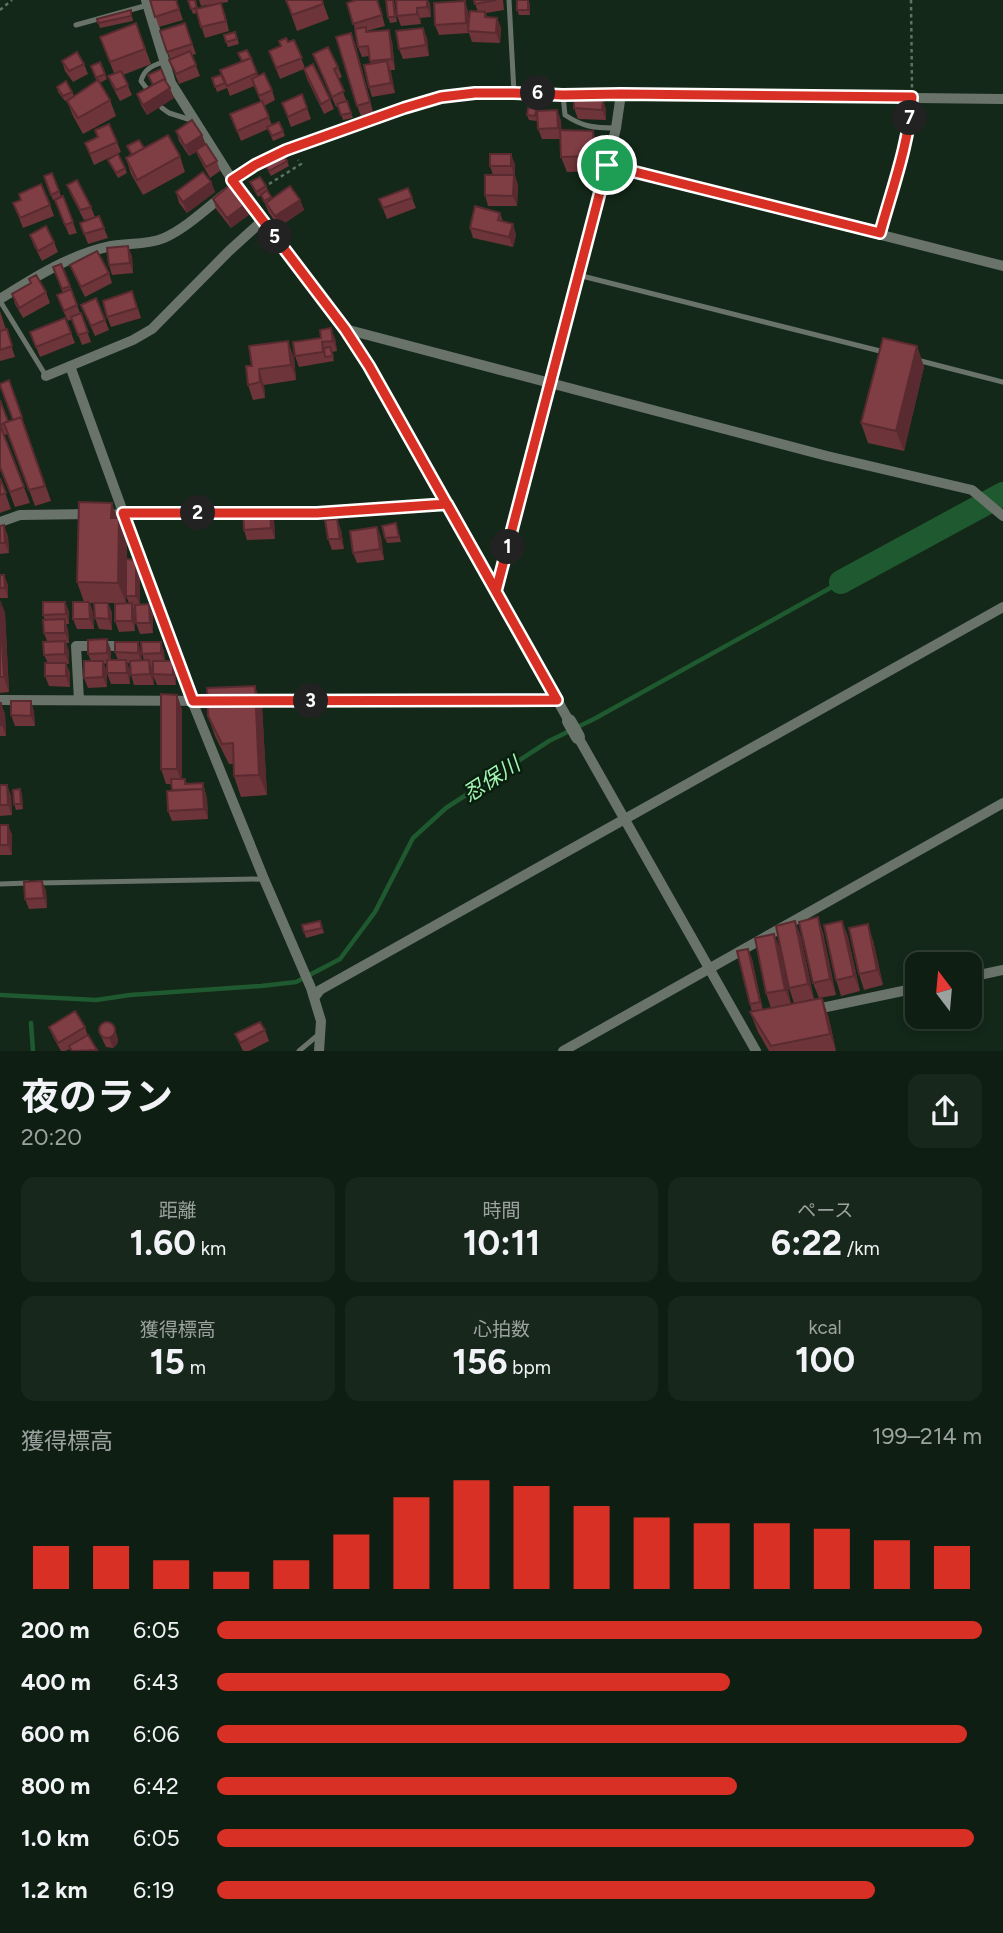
<!DOCTYPE html>
<html lang="ja">
<meta charset="utf-8">
<style>
:root{--surface:#0e1e12;--page:#17271b;--text:#f1f3f6;--muted:#9ba29f;--line:#2e3c32;--accent:#d93025}
body{margin:0;font-family:Figtree,"Noto Sans JP",sans-serif;background:var(--page);color:var(--text);height:100vh;display:flex;flex-direction:column;font-size:26px;white-space:nowrap}
*{box-sizing:border-box;margin:0}
p{font-size:23px;color:var(--muted)}
.icon{flex:none;width:38px;height:38px;fill:none;stroke:currentColor;stroke-width:2;stroke-linecap:round;stroke-linejoin:round}
.map{position:relative;height:1051px;overflow:hidden}
.sheet{display:flex;flex-direction:column;background:var(--surface);flex:1}
.sheet>*{flex:none}
.needle{width:46px;rotate:344deg}
.controls{position:absolute;left:905px;top:952px;display:grid;gap:14px}
.controls a{display:grid;place-items:center;width:77px;height:77px;border-radius:14px;background:var(--surface);box-shadow:0 4px 10px #0003,0 0 0 2px var(--line);font-size:35px}
.pin{position:absolute;display:grid;place-items:center;width:60px;height:60px;color:#fff;margin:-30px;border:4px solid #fff;border-radius:50%;box-shadow:0 2px 7px #0007}
.km{position:absolute;width:35px;height:35px;margin:-18px;border-radius:50%;background:#222;color:#fff;font-size:19px;line-height:35px;text-align:center}
.round{display:grid;place-items:center;flex:none;width:74px;height:74px;border-radius:14px;background:var(--page)}
.overview{display:flex;align-items:center;justify-content:space-between;height:119px;padding:0 21px}
h1{font-size:38px;font-weight:700;line-height:52px}
.stats{display:grid;grid-template-columns:repeat(3,1fr);gap:10px;height:119px;padding:7px 21px}
.stats div{display:grid;align-content:center;border-radius:14px;background:var(--page);text-align:center}
.stats b{font-size:35px;font-weight:700}
.stats small{font-size:19px;font-weight:400}
.stats p{font-size:19px}
.chart{height:196px;padding:14px 21px}
.chart p{display:flex;justify-content:space-between}
.chart svg{width:100%;height:126px;margin-top:7px;stroke:var(--accent);stroke-width:6}
ul{padding:0 21px;list-style:none;font-size:23px}
li{display:grid;grid-template-columns:112px 84px 1fr;align-items:center;height:52px}
li i{height:18px;border-radius:9px;background:var(--accent)}
.map>svg:first-child{display:block}
.lines{fill:none;stroke-linecap:round;stroke-linejoin:round}
.stream{stroke:#1f592f;stroke-width:4.5}
.river{stroke:#1f592f;stroke-width:24}
.path{stroke:#607263;stroke-width:2.5;stroke-dasharray:3.5 3.5;stroke-linecap:butt}
.service{stroke:#69736a;stroke-width:5}
.minor{stroke:#69736a;stroke-width:10}
.tertiary{stroke:#69736a;stroke-width:14}
.wall{fill:#6d343a}
.shaded-wall{fill:#592b30}
.building{fill:#7f3d44;stroke:#592b30;stroke-width:2}
.route-casing{stroke:#fff;stroke-width:14}
.route{stroke:#d93025;stroke-width:9}
.labels{text-anchor:middle;dominant-baseline:central;stroke-width:5;stroke-linejoin:round;paint-order:stroke}
.water-label{font-size:21px;font-style:italic;fill:#a3f6b3;stroke:#0a1e0f}
</style>
<div class="map">
<svg width="1003" height="1051" viewBox="0 0 1003 1051">
<rect width="100%" height="100%" fill="#132818"/>
<g class="lines">
<!-- stream -->
<path class="stream" d="M0,995L96,1000L130,995L261,986L296,982L340,959L375,912L413,838L446,808L549,741L594,719L841,582
M31,1023L33,1051"/>
<!-- river -->
<path class="river" d="M841,582L1003,494"/>
<!-- path -->
<path class="path" d="M911,0L912,88
M0,10L12,0
M269,184L301,164L298,160
M883,224L904,147L911,108"/>
<!-- service -->
<path class="service" d="M509,0L514,93
M76,25L148,5
M150,93L141,81C144,69 152,66 163,62
M563,95L565,115C583,127 594,128 616,128
M162,108L169,113L191,120
M578,275L884,352
M0,301L46,376
M917,360L1003,382
M38,883L263,879
M0,884L28,883
M299,1051L318,1035"/>
<!-- minor -->
<path class="minor" d="M146,0L171,83L236,186L345,329L369,366L569,721
M607,165L1003,266
M232,180L255,165L293,148L414,105L441,97L475,93L1003,99
M0,299C35,277 69,255 111,246C128,243 148,245 164,238C185,229 207,208 225,194
M345,329L827,456L972,490L1003,516
M70,366L188,691L264,879L311,988L321,1021L319,1051
M46,376L133,340L152,329L229,251L262,221
M117,514L317,513L447,504
M0,522L20,515L91,514
M496,591L607,165L616,128L621,94
M0,700L221,701
M79,700L76,646H128
M248,701L557,700
M578,737L756,1051
M970,977L1003,970
M314,998L320,990L1003,607
M812,1010L917,988
M563,1051L1003,803"/>
<!-- tertiary -->
<path class="tertiary" d="M569,721L578,737"/>
</g>
<!-- wall -->
<path class="wall" d="M150,0H176L183,20L159,27Z
M188,0H195L197,8L225,14L229,31L205,38L197,13L193,14Z
M199,0H228V2L201,6Z
M286,0H322L329,19L297,31Z
M378,0L385,26L367,31L368,32L392,41L395,70H390L395,93L372,97L369,87L371,64L369,56L362,57L358,47L355,29L349,7Z
M386,0H394L397,22L390,23L388,17Z
M396,0L430,3L431,17L420,18L421,24L401,26L397,16Z
M474,0H503L504,10L486,13L487,17L497,18L501,28L500,43L472,42L469,33L439,35L435,25L468,11L469,20L478,12Z
M530,4V15H519L517,10Z
M131,10L133,21L100,28L97,19Z
M136,23L151,64L123,75L132,95L120,101L112,86L108,76L114,73L100,37Z
M185,23L196,54L192,55L200,76L179,84L169,60L170,59L160,31Z
M237,37L239,44L228,47L226,42Z
M427,38L429,56L403,59L399,49Z
M294,40L305,68L330,99L334,109L324,114L307,79L304,69L280,79L269,51Z
M355,43L373,112L361,116L357,106Z
M247,50L258,76L272,90L275,100L264,106L272,125L283,131L285,136L273,141L268,129L241,141L230,114L261,102L254,86L230,96L227,88L217,92L212,78L221,75L242,61Z
M313,54L338,67L342,77L338,79L353,118L343,120L338,106L336,107Z
M62,61L84,64L88,74L73,82L65,71Z
M100,62L107,79L100,83L110,100L116,116L83,134L73,116L67,101L71,98L65,101L58,92L57,87L72,92L74,96L97,81L91,66Z
M166,82L174,98L147,115L141,105L137,94Z
M302,94L311,119L291,127L282,103Z
M574,108L606,109V120L578,119Z
M557,110L561,121V130L598,146L600,171L567,172L561,157L560,139H542L538,129V118L537,121L529,120L527,115L539,111Z
M95,130L117,142L121,152L94,165L85,143L97,138Z
M176,131L202,135L206,145L217,161L220,171L210,178L200,160L196,152L189,156L179,141Z
M127,146L144,148L180,156L185,172L143,195L131,174L126,158L131,155Z
M108,160L125,168L127,173L118,178Z
M287,161L289,166L271,176L264,163Z
M515,164V176L518,185L517,206H488L485,195L493,175L490,166Z
M52,173L61,196L53,200L44,176Z
M211,182L215,192L187,213L179,203L176,192Z
M250,182L266,186L271,199L300,200L304,210L279,227L269,213L261,195L258,197Z
M67,185L91,207L95,217L84,220L71,195Z
M408,188L416,208L387,219L379,199Z
M63,196L77,233L69,235L55,200Z
M213,199L250,214L231,228L216,209Z
M21,200L50,205L54,216L23,228L13,203Z
M500,213L503,222L513,224L516,235L513,247L473,238L470,228Z
M99,216L108,238L88,244L80,223Z
M30,235L54,242L58,252L42,261L34,246Z
M132,256L133,273L112,275L109,265Z
M61,264L71,289L91,342L82,345L72,319L68,321L61,306L57,295L63,293L53,267Z
M70,265L109,273L112,283L85,297L74,275Z
M29,279L46,292L50,303L23,318L15,304L12,294L31,283Z
M136,302L141,318L111,327L107,317Z
M81,305L105,320L109,330L95,336Z
M0,311L15,357L0,361Z
M65,318L75,343L40,357L30,332Z
M335,338L337,351L332,352L334,361L299,367L295,356L293,342Z
M917,346L924,367L904,451L868,443L861,423Z
M294,357L296,380L264,385L265,398L253,400L248,385L252,366Z
M9,380L51,501L35,506L8,434L4,435L30,503L15,507L0,467V400L8,421L13,420Z
M0,478L11,509L0,513Z
M117,518L127,538L126,603H129L126,596L140,570V604L153,614V633L140,634L136,623L135,616V631L119,632L115,621L123,603H108L112,613V630L99,629L95,618L104,603H90L93,612L94,629H77L73,619L84,602L77,582Z
M274,520L275,539L247,540L244,530Z
M396,523L401,542L387,543L385,538Z
M0,526L8,536L9,553L0,554Z
M377,527L381,537L384,560L357,563L353,553Z
M341,530L344,549L332,550L328,539Z
M0,575L8,585V598H0Z
M65,602L69,612V624H66L68,630L69,643H66L69,651V664H66L70,673V687L49,686L45,676L48,663L44,655L47,641L44,633L45,620L43,615Z
M0,607L5,613L9,692L0,693Z
M138,642L142,660H144L142,654L161,642L164,652L165,661H173L176,671V685H157L153,675L154,685H134L131,675L130,663H127L130,671V684H111L107,673V663L104,664L107,687L88,688L84,678L91,661L88,654L111,650V660H118L115,652Z
M177,695L182,710V779H185L187,784L203,783L207,799L208,819L172,821L168,811L172,791V784H166L161,769Z
M31,701L34,712L35,726H15L11,715Z
M0,703L5,714L6,736H0Z
M262,706L267,795L241,797L234,776L233,764H229L215,736L208,716Z
M0,785L11,795L12,815L0,816Z
M20,789L22,795L23,809L16,810L14,804Z
M0,825H8L12,835V855H0Z
M42,881L46,891L47,908L29,909L25,899Z
M818,917L823,933L836,995L819,998L813,983Z
M795,921L801,937L814,999L794,1003L789,988Z
M842,921L848,937L860,991L841,996L836,980Z
M302,925L322,926L324,933L306,938Z
M774,934L780,949L791,1004L822,998L829,1019L836,1051H769L758,1032L750,1012H752L750,1004L748,949L752,959L763,1010L771,1008L766,993Z
M873,940L883,985L864,990L859,974Z
M49,1027H85L88,1036L97,1051H71L70,1049L65,1051H61L53,1037Z
M98,1030L118,1039L117,1044L113,1048L106,1047Z
M265,1030L269,1041L249,1051H243L235,1034Z"/>
<!-- shaded-wall -->
<path class="shaded-wall" d="M427,0H428L430,3L431,17L427,7Z
M528,0L530,4V15L528,10Z
M465,1L468,11L470,33L466,23Z
M417,8L420,18L421,24L417,14Z
M497,18L501,28L500,43L496,33Z
M423,28L427,38L429,56L426,45Z
M389,30L392,41L395,70L392,59Z
M351,33L355,43L373,112L370,102Z
M387,61L391,71L395,93L391,83Z
M170,88L174,98L147,115L143,105Z
M603,99L606,109V120L602,110Z
M557,110L561,121L562,138L558,128Z
M593,131L598,146L600,171L594,156Z
M202,135L206,145L189,156L185,146Z
M511,154L515,164V176L518,185L517,206L513,196L514,176L511,166Z
M211,182L215,192L187,213L183,202Z
M300,200L304,210L279,227L275,216Z
M246,204L250,214L231,228L227,218Z
M513,224L516,235L513,247L509,237Z
M128,246L132,256L133,273L130,263Z
M331,328L335,338L337,351L333,341Z
M288,341L294,357L296,380L291,365Z
M917,346L924,367L904,451L896,431Z
M259,369L264,385L265,398L260,382Z
M112,503L119,523L111,518Z
M270,509L274,520L275,539L271,528Z
M119,518L127,538L126,603L118,583Z
M337,519L341,530L344,549L340,539Z
M4,525L8,536L9,553L5,543Z
M377,527L381,537L384,560L380,549Z
M136,560L140,570V606L136,596Z
M4,575L8,585V598L5,588Z
M0,599L5,613L9,692L4,677Z
M65,602L69,612V624L66,614Z
M89,602L93,612L94,629L90,619Z
M108,603L112,613V630L109,619Z
M132,603L135,613V631L132,621Z
M149,604L153,614V633L150,623Z
M65,619L68,630L69,643L65,633Z
M107,639L111,650V663L107,653Z
M65,641L69,651V664L65,654Z
M138,642L141,652L142,663L138,653Z
M161,642L164,652L165,664L161,653Z
M126,660L130,671V684L127,673Z
M149,660L153,671L154,685L150,674Z
M103,661L107,671V687L103,677Z
M173,661L176,671V685L173,675Z
M66,663L70,673V687L66,676Z
M255,686L262,706L267,795L259,775Z
M177,695L182,710V784L177,769Z
M31,701L34,712L35,726L31,716Z
M1,703L5,714L6,736L2,725Z
M203,783L207,799L208,819L204,809Z
M7,785L11,795L12,815L8,805Z
M20,789L22,795L23,809L21,804Z
M8,825L12,835V855L8,845Z
M42,881L46,891L47,908L44,898Z
M818,917L823,933L836,995L830,979Z
M795,921L801,937L814,999L808,984Z
M842,921L848,937L860,991L854,976Z
M868,924L873,940L883,985L877,970Z
M774,934L780,949L791,1005L785,990Z
M748,949L752,959L763,1012L760,1002Z
M822,998L829,1019L836,1051L830,1034Z
M115,1029L118,1039L117,1044L113,1048L109,1037Z"/>
<!-- building -->
<path class="building" d="M150,0H176L179,9L155,17Z
M188,0H195L197,8L191,9Z
M286,0H322L323,4L292,15Z
M356,0H377L382,15L353,24L347,3Z
M386,0H393L395,17H388Z
M396,0H427V7L417,8V14L397,16Z
M474,0H496L475,4Z
M517,0H528V10H517Z
M465,1L466,23L435,25L434,3Z
M221,3L226,21L201,27L196,9Z
M131,10V16L98,23L97,19Z
M470,11L485,12V17L497,18L496,33L468,31Z
M136,23L145,49L110,62L100,37Z
M185,23L192,44L167,52L160,31Z
M366,27V32L389,30L392,59L370,61L368,46L358,47L355,29Z
M423,28L426,45L399,49L396,31Z
M235,32L237,39L226,42L224,35Z
M351,33L370,102L357,106L336,37Z
M286,38L288,42L294,40L302,58L276,68L269,51L281,46L279,41Z
M328,47L338,67L334,69L344,91L332,97L313,54Z
M247,50L252,60L251,58L242,61L238,53Z
M190,51L196,65L176,74L169,60Z
M77,52L84,64L69,71L62,61Z
M251,58L257,73L227,86L220,70Z
M387,61L391,83L369,87L364,65Z
M100,62L105,74L96,78L91,66Z
M313,64L330,99L321,104L304,69Z
M161,69L166,81L164,79L153,85L148,75Z
M121,71L128,85L116,90L108,76Z
M264,73L272,90L259,96L252,79Z
M221,75L225,83L215,87L212,78Z
M164,79L170,88L143,105L137,94Z
M98,80L110,100L78,118L67,101Z
M66,81L72,92L63,96L57,87Z
M302,94L307,108L288,117L282,103Z
M574,97L603,99L602,110L574,108Z
M262,101L269,117L237,131L230,114Z
M347,101L351,113L341,115L337,104Z
M529,104L537,106L535,116L527,115Z
M557,110L558,128L538,129L537,111Z
M192,120L202,135L185,146L176,131Z
M279,122L283,131L272,136L267,127Z
M109,124L117,142L90,154L85,143L98,137L95,130Z
M560,130L593,131L594,156L561,157Z
M168,135L180,156L137,180L126,158Z
M139,140L144,148L132,155L127,146Z
M206,144L217,161L206,167L196,150Z
M282,153L287,161L269,171L264,163Z
M118,154L125,168L116,173L108,160Z
M490,154H511V166H490Z
M203,172L211,182L183,202L176,192Z
M52,173L59,191L51,195L44,176Z
M485,175H514L513,196L485,195Z
M260,177L266,186L256,192L250,182Z
M77,180L91,207L80,210L67,185Z
M41,184L50,205L20,218L13,203L21,200L19,194Z
M231,184L246,204L227,218L213,199Z
M290,186L300,200L275,216L266,203Z
M408,188L412,198L383,208L379,199Z
M267,190L271,197L264,201L261,195Z
M63,196L73,222L65,225L55,200Z
M475,206L500,213L498,220L513,224L509,237L470,228Z
M99,216L104,228L84,234L80,223Z
M46,226L54,242L38,251L30,235Z
M128,246L130,263L109,265L107,248Z
M97,251L109,273L81,287L70,265Z
M61,264L70,286L62,289L53,267Z
M36,275L46,292L19,308L12,294L31,283L29,279Z
M71,289L77,305L64,311L57,295Z
M132,291L137,308L107,317L103,301Z
M96,298L105,320L91,326L81,305Z
M81,313L88,332L78,335L71,317Z
M65,318L71,333L36,347L30,332Z
M331,328L333,341L322,342L323,352L295,356L293,342L321,338L320,330Z
M7,329L12,346L0,350V331Z
M883,338L917,346L896,431L861,423Z
M288,341L291,365L259,369L260,382L248,385L246,366H252L249,346Z
M330,347L333,356L325,357L324,348Z
M9,380L22,417L13,420L0,385V384Z
M0,400L8,421L0,425Z
M21,417L45,486L29,490L4,423Z
M0,425L24,487L10,492L0,467Z
M0,478L6,493L0,495Z
M79,502L112,503L111,518H119L118,583L77,582Z
M270,509L271,528L244,530L243,511Z
M337,519L340,539H328L325,520Z
M396,523L399,537L385,538L382,526Z
M4,525L5,543H0V526Z
M377,527L380,549L353,553L350,531Z
M126,559L136,560V596H126Z
M0,575H4L5,588H0Z
M43,602H65L66,614L43,615Z
M73,602H89L90,619H73Z
M94,603H108L109,619L95,618Z
M132,603V621H115V604Z
M149,604L150,623H136L135,605Z
M0,607L4,677H0Z
M65,619V633H44L43,620Z
M107,639V653L88,654V640Z
M65,641V654L44,655L43,642Z
M115,642H138V653L115,652Z
M141,642H161V653L142,654Z
M107,660H126L127,673H107Z
M149,660L150,674L131,675L130,661Z
M84,661H103V677L84,678Z
M153,661H173V675L153,674Z
M45,663H66V676H45Z
M255,686L259,775L234,776L233,743L222,744L208,716L207,688Z
M161,694L177,695V769H161Z
M11,701H31V716L11,715Z
M0,703H1L2,725H0Z
M171,779H185V784L203,783V790V789L172,790Z
M0,785H7L8,805H0Z
M20,789L21,804H14L13,790Z
M203,789L204,809L168,811L167,791Z
M0,825H8V845H0Z
M42,881L44,898L25,899L24,882Z
M818,917L830,979L813,983L799,922Z
M320,921L322,928L304,932L302,925Z
M795,921L808,984L789,988L776,926Z
M842,921L854,976L836,980L824,925Z
M868,924L877,970L859,974L849,928Z
M774,934L785,990L766,993L755,938Z
M748,949L760,1002L750,1004L737,951Z
M822,998L830,1034L771,1046L750,1012Z
M75,1011L85,1027L58,1043L49,1027Z
M260,1022L265,1030L240,1043L235,1034Z
M99 1030a8 8 0 1 1 16 0a8 8 0 1 1-16 0Z
M88,1035L97,1050L72,1051L69,1046Z"/>
<g class="lines">
<!-- route casing -->
<g class="route-casing">
<path id="route" d="M607,165L496,591L447,504L317,513H123L193,701L557,700L369,366L345,329L232,180L255,165L286,150L404,108L441,97L475,93H514L563,95L621,94L912,97C909,144 892,189 880,233L607,165"/>
</g>
<!-- route -->
<use href="#route" class="route"/>
</g>
<g class="labels">
<!-- water labels -->
<g class="water-label">
<text transform="translate(491 779) rotate(-33)">忍保川</text>
</g>
</g>
</svg>
<div class="controls">
<a><svg class="needle" viewBox="-14 -14 28 28"><path d="M0-13l5 13h-10z" fill="#e53935"/><path d="M0 13l5-13h-10z" fill="#9ba29f"/></svg></a>
</div>
<div class="pin" style="left:607px;top:165px;background:#1e9e55"><svg class="icon" aria-label="arrive" viewBox="0 0 24 24"><path d="M6 21V4h12l-3 4 3 4H6"/></svg></div>
<b class="km" style="left:508px;top:547px">1</b>
<b class="km" style="left:198px;top:513px">2</b>
<b class="km" style="left:311px;top:701px">3</b>
<b class="km" style="left:275px;top:237px">5</b>
<b class="km" style="left:538px;top:93px">6</b>
<b class="km" style="left:910px;top:118px">7</b>
</div>
<section class="sheet">
<div class="overview"><div><h1>夜のラン</h1><p>20:20</p></div><a class="round"><svg class="icon" aria-label="share" viewBox="0 0 24 24"><path d="M12 15V3M7 8l5-5 5 5M5 13v7h14v-7"/></svg></a></div>
<div class="stats">
<div><p>距離</p><b>1.60<small> km</small></b></div>
<div><p>時間</p><b>10:11</b></div>
<div><p>ペース</p><b>6:22<small> /km</small></b></div>
</div>
<div class="stats">
<div><p>獲得標高</p><b>15<small> m</small></b></div>
<div><p>心拍数</p><b>156<small> bpm</small></b></div>
<div><p>kcal</p><b>100</b></div>
</div>
<div class="chart"><p><span>獲得標高</span>199–214 m</p>
<svg viewBox="0 0 160 44" preserveAspectRatio="none"><path d="M5 44V29M15 44V29M25 44V34M35 44V38M45 44V34M55 44V25M65 44V12M75 44V6M85 44V8M95 44V15M105 44V19M115 44V21M125 44V21M135 44V23M145 44V27M155 44V29"/></svg>
</div>
<ul>
<li><b>200 m</b>6:05<i style="width:100%"></i></li>
<li><b>400 m</b>6:43<i style="width:67%"></i></li>
<li><b>600 m</b>6:06<i style="width:98%"></i></li>
<li><b>800 m</b>6:42<i style="width:68%"></i></li>
<li><b>1.0 km</b>6:05<i style="width:99%"></i></li>
<li><b>1.2 km</b>6:19<i style="width:86%"></i></li>
</ul>
</section>
